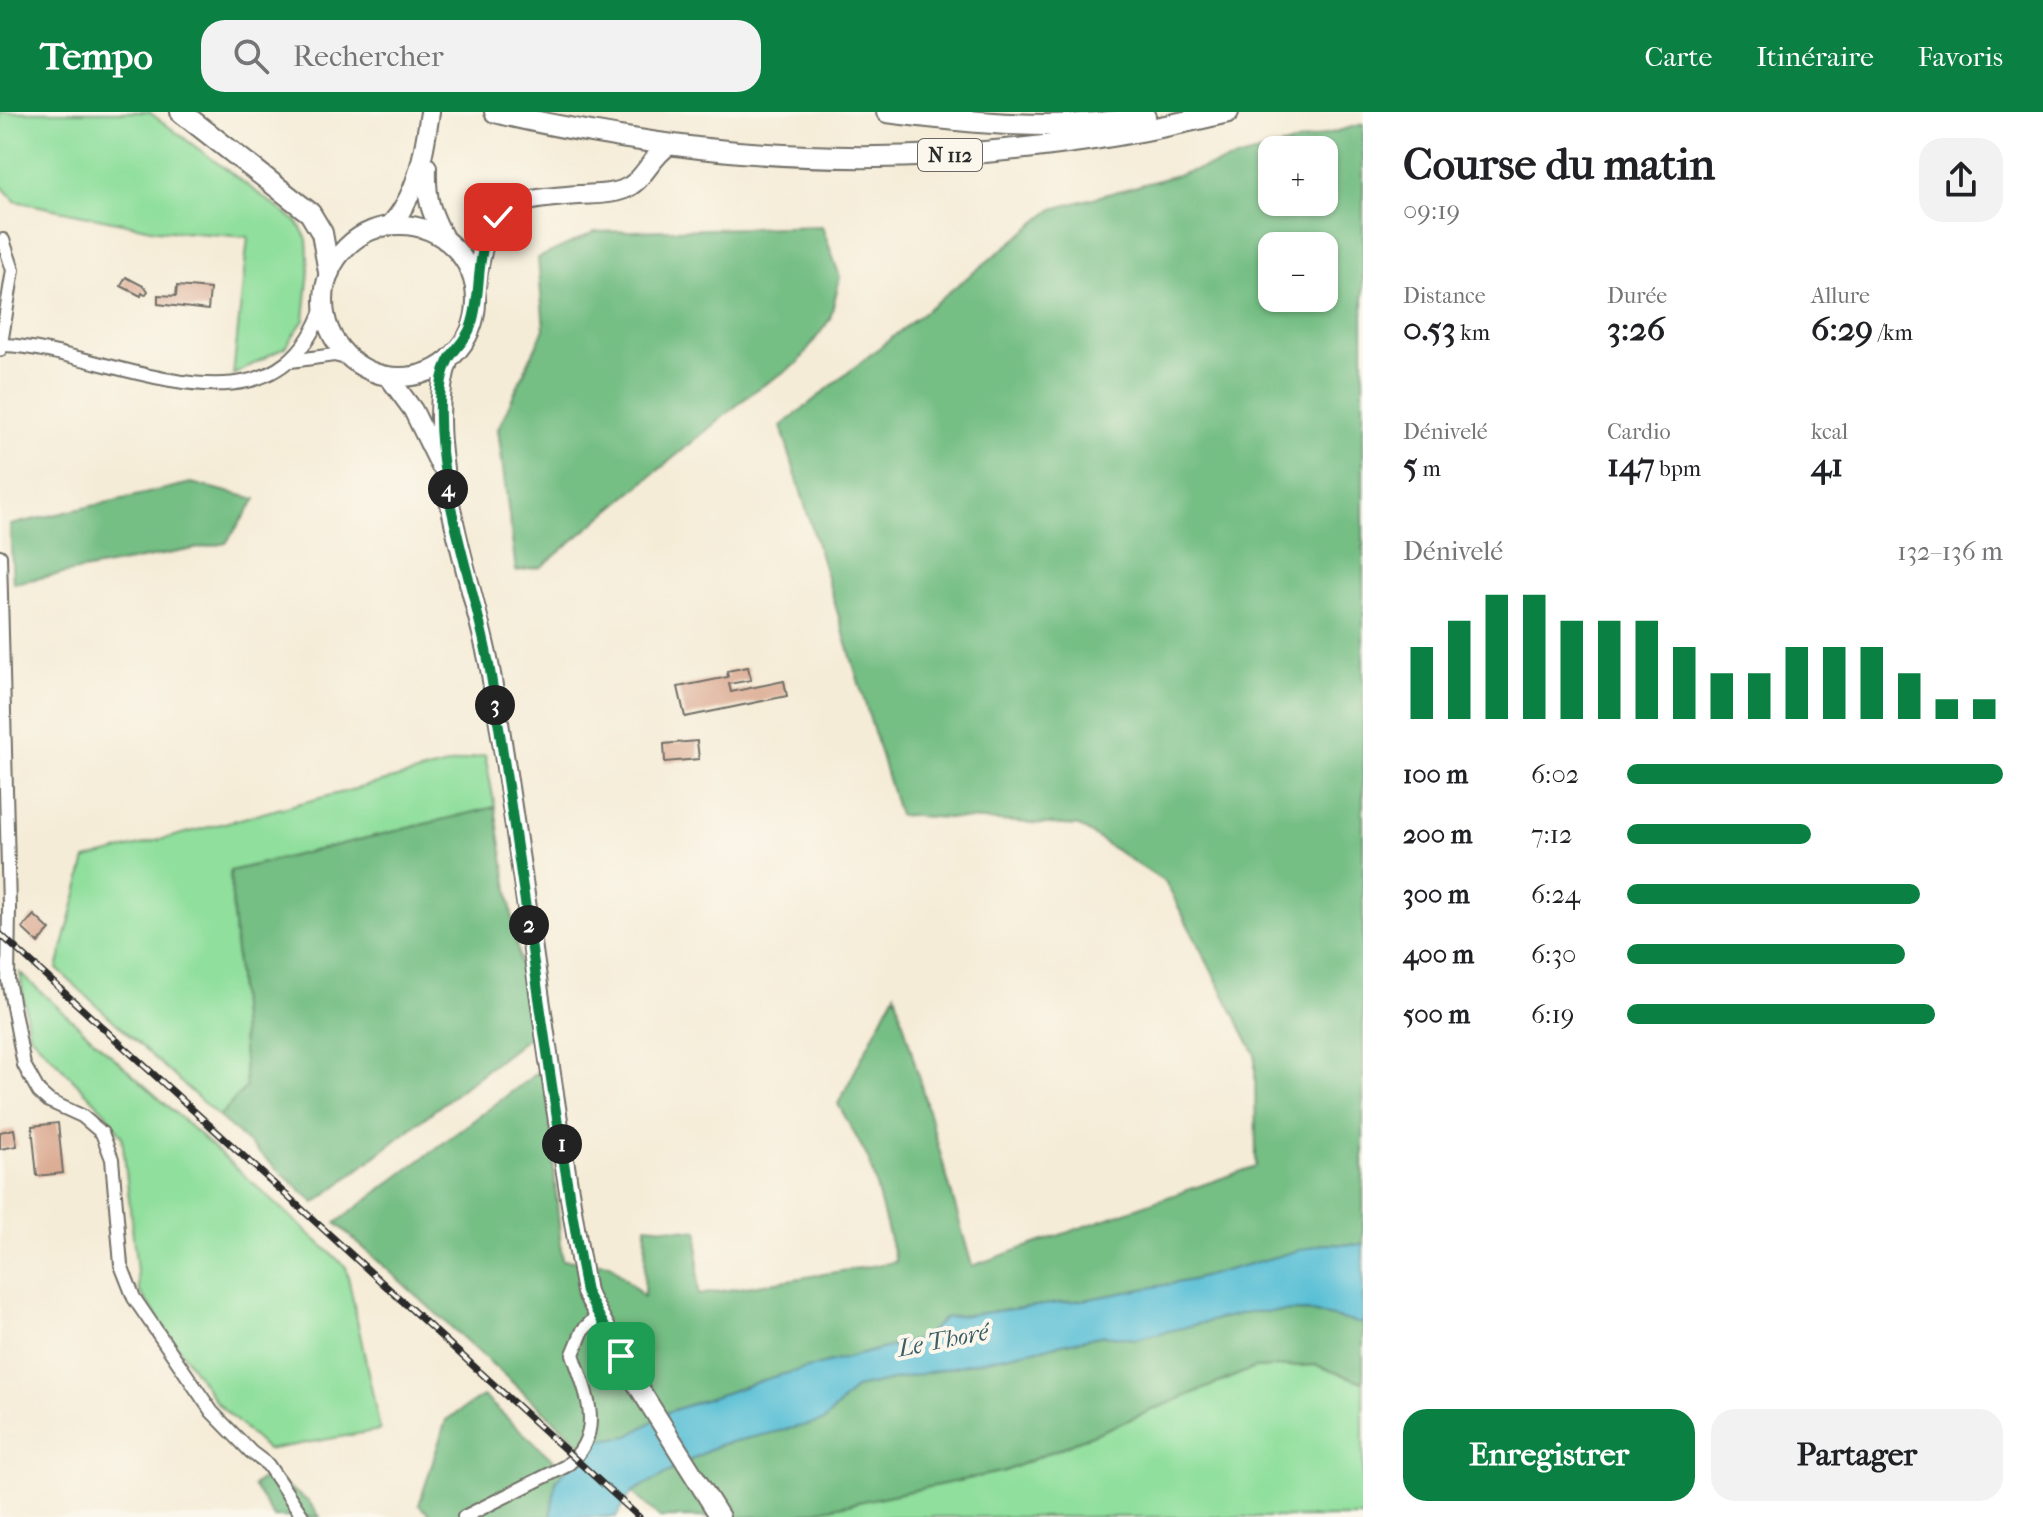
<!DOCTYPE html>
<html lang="fr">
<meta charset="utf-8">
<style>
:root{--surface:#fff;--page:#f2f2f2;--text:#202124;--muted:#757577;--accent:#0b8043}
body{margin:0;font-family:"IM FELL French Canon",serif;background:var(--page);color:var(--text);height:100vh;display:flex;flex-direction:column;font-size:30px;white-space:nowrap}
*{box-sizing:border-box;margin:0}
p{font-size:26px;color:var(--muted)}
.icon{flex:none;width:44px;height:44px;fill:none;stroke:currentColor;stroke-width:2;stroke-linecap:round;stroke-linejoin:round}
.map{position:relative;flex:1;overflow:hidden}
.panel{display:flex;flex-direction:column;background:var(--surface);width:680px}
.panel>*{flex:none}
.controls{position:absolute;left:1258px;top:24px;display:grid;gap:16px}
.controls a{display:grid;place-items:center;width:80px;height:80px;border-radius:16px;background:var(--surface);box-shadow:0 2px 6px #0004;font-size:40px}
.pin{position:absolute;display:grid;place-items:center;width:68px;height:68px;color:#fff;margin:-34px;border-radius:16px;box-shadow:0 4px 12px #0006}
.km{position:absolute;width:40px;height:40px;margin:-20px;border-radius:50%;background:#222;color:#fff;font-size:22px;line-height:40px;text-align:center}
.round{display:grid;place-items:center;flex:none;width:84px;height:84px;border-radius:24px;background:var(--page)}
.head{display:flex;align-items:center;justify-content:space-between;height:136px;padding:0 40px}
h1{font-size:44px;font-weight:700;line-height:60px}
.figures{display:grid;grid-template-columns:repeat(3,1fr);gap:12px;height:136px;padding:8px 40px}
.figures div{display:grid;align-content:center}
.figures b{font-size:34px;font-weight:700}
.figures small{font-size:22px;font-weight:400}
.figures p{font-size:22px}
.chart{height:224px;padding:16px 40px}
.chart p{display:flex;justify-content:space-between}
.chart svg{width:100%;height:144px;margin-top:8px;stroke:var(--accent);stroke-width:6}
.action{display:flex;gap:16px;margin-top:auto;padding:16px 40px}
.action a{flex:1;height:92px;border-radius:24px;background:var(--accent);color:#fff;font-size:32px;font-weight:700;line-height:92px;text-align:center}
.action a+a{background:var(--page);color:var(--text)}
ul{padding:0 40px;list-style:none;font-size:26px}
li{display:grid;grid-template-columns:128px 96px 1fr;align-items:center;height:60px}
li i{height:20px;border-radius:10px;background:var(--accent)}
header{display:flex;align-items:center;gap:48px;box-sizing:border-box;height:112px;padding:0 40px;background:var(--accent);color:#fff}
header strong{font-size:38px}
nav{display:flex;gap:44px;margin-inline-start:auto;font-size:28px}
.search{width:560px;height:72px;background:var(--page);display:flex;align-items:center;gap:20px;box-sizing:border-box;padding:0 28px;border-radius:24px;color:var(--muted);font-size:30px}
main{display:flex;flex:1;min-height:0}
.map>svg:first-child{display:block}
.green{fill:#90df9d;stroke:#5e8564;stroke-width:2}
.forest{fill:#74be84;stroke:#507458;stroke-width:2;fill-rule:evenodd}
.water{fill:#58bfd5;stroke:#427580;stroke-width:2}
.building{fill:#ddae96}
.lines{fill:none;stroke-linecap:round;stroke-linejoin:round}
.street-casing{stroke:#726f67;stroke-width:16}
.secondary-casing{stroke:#726f67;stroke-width:22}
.primary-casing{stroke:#726f67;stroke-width:24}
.street{stroke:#fff;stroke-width:12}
.secondary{stroke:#fff;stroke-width:18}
.primary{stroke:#fff;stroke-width:20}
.rail-casing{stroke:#2b2b2b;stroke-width:7}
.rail{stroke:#fbf7ec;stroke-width:4;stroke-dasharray:12;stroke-linecap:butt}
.route-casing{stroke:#fff;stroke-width:16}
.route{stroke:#0b8043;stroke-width:10}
.labels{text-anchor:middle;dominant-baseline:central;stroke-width:8;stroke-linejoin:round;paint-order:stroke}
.shield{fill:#fbf7ec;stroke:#696865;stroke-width:2}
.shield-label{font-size:20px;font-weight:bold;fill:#2b2b2b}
.water-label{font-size:24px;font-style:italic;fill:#3b5f66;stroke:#fbf7ec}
</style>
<header>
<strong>Tempo</strong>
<div class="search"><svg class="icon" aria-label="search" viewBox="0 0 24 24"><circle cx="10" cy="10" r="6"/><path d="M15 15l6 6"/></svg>Rechercher</div>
<nav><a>Carte</a><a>Itinéraire</a><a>Favoris</a></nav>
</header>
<main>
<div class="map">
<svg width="1363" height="1405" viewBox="0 0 1363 1405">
<rect width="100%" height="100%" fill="#fbf7ec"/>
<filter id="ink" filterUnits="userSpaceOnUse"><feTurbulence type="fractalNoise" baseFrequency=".0125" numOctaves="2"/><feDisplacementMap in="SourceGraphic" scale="16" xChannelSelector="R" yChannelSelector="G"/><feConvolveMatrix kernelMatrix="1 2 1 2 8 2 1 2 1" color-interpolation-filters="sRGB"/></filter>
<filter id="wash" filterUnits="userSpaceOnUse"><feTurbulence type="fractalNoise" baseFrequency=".006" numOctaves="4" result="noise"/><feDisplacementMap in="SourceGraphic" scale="32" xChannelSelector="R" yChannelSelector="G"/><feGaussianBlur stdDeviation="1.8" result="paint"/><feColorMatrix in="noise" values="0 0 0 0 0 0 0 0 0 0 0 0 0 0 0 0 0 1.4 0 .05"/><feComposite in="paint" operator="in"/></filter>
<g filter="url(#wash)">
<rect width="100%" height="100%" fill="#f5ecd7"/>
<!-- green -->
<path class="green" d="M0,0H149L298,111L307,127L309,158L304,208L285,235L233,263L248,125L156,118L15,89L0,72Z
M485,643L495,695L230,759L246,975L219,1005L57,857L86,747Z
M20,861L346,1155L380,1318L267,1338L216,1290L139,1178L122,1024L106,1001L29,922Z
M1316,1253L1363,1270V1405H787L1005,1359L1254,1256Z"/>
<!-- forest -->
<path class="forest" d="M1363,12V1133L1322,1132L1192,1168L1089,1187L944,1206L924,1226L773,1265L668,1300L629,1324L594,1329L586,1337L336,1111L545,955L562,1148L610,1152L644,1185L646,1114L698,1119V1183L896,1150L869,1048L838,992L895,881L972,1154L1256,1054L1255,942L1166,771L1079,714L899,703L781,314L1053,97ZM1272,38H1324V90H1272ZM1272,134H1324V186H1272Z
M822,114L840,165L830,207L798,251L753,280L541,455L516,459L498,317L544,217L538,146L595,120Z
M191,371L256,387L226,431L13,471L10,413Z
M495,695L531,923L315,1091L219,1005L246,975L230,759Z
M1307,1199L1363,1212V1270L1316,1253L1254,1256L1005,1359L787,1405H659L632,1380L718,1333L824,1309L855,1276L1105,1223L1135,1227L1248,1200Z
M483,1284L565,1359L556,1368L551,1405H433L419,1393L446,1308Z
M269,1362L309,1390L320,1405H274L253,1374Z"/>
<!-- water -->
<path class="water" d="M1322,1132L1363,1133V1212L1307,1199L1248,1200L1135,1227L1104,1223L855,1276L824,1309L718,1333L632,1380L616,1405H551L556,1368L594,1329L629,1324L668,1300L773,1265L924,1226L944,1206L1089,1187L1192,1168Z"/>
<g id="blocks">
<!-- building -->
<path class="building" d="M126,165L145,175L148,179L145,183L142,181L141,184L121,174Z
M177,174L210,177L208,198L158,192V183L176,184Z
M748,555L751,568L729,572L731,580L784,569L787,584L685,605L678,575L728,565L727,559Z
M697,629L699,647L665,650L664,632Z
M34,803L50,818L38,831L22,816Z
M58,1011L63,1061L37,1064L32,1014Z
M14,1017L17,1034L0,1037V1020Z"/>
</g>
</g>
<g filter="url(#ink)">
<use href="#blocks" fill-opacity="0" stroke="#726f67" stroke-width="2"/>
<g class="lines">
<!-- street casing -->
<g class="street-casing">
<path id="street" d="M3,233C107,236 273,342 324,193
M0,238L13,158L3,128
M291,249L334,243L350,247
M0,444L9,795L8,868L24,953L39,980L49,989L82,1004L102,1021L112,1047L121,1153L134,1186L212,1300L251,1340L268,1353L303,1405
M464,1405L566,1354C606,1321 587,1284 573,1242L583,1218L598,1203"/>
</g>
<!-- secondary casing -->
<g class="secondary-casing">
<path id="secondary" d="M427,55C426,88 430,98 445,128
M324 189a76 76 0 1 1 152 0a76 76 0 1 1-152 0Z
M389,114C418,84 424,40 430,0
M476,174C486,95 503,88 579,83C593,82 608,83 622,78C645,70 650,44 670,33
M449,247C418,331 475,474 491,562C526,768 549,975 586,1180L636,1271L720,1405
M388,264L413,298L440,353"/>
</g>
<!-- primary casing -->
<g class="primary-casing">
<path id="primary" d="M181,0L310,101L322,121L329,160
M495,0C536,11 579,18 620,25C823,59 1028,49 1228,0
M887,0C973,11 1058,20 1145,5"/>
</g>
<!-- street -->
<use href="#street" class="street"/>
<!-- secondary -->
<use href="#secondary" class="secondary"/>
<!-- primary -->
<use href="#primary" class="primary"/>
<!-- rail casing -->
<g class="rail-casing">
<path id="rail" d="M0,822L639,1405"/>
</g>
<!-- rail -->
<use href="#rail" class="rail"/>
</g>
</g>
<g class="lines" filter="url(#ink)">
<!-- route casing -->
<g class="route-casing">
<path id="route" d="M498,105C472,138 484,177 471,214C466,229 454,237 448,249C442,261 440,277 440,291C437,384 476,473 491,564C524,769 549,976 586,1180L621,1244"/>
</g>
<!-- route -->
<use href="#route" class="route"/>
</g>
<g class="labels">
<!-- shield labels -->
<rect class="shield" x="918" y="27" width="64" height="32" rx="6"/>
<g class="shield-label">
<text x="950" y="43">N 112</text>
</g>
<!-- water labels -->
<g class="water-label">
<text transform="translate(943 1228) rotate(-11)">Le Thoré</text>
</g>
</g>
</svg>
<div class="controls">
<a>+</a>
<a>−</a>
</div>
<div class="pin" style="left:621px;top:1244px;background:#1e9e55"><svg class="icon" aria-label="arrive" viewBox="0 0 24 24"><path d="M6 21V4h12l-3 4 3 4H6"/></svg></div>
<div class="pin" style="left:498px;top:105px;background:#d93025"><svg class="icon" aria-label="check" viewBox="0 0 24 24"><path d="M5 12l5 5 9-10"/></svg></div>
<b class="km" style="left:562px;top:1032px">1</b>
<b class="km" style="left:529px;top:813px">2</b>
<b class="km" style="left:495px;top:593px">3</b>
<b class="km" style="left:448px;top:377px">4</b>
</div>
<section class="panel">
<div class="head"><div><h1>Course du matin</h1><p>09:19</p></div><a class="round"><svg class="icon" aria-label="share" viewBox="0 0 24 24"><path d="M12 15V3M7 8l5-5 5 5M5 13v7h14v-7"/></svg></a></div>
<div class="figures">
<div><p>Distance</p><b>0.53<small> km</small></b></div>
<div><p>Durée</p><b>3:26</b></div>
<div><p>Allure</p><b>6:29<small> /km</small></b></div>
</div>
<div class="figures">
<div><p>Dénivelé</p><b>5<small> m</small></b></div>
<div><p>Cardio</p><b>147<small> bpm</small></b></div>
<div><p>kcal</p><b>41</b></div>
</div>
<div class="chart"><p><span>Dénivelé</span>132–136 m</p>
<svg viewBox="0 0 160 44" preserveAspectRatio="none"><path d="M5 44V22M15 44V14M25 44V6M35 44V6M45 44V14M55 44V14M65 44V14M75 44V22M85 44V30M95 44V30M105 44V22M115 44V22M125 44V22M135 44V30M145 44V38M155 44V38"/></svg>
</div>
<ul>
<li><b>100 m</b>6:02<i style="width:100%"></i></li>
<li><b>200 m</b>7:12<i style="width:49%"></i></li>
<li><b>300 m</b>6:24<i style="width:78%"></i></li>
<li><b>400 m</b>6:30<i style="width:74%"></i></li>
<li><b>500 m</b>6:19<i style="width:82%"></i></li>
</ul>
<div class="action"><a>Enregistrer</a><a>Partager</a></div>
</section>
</main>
